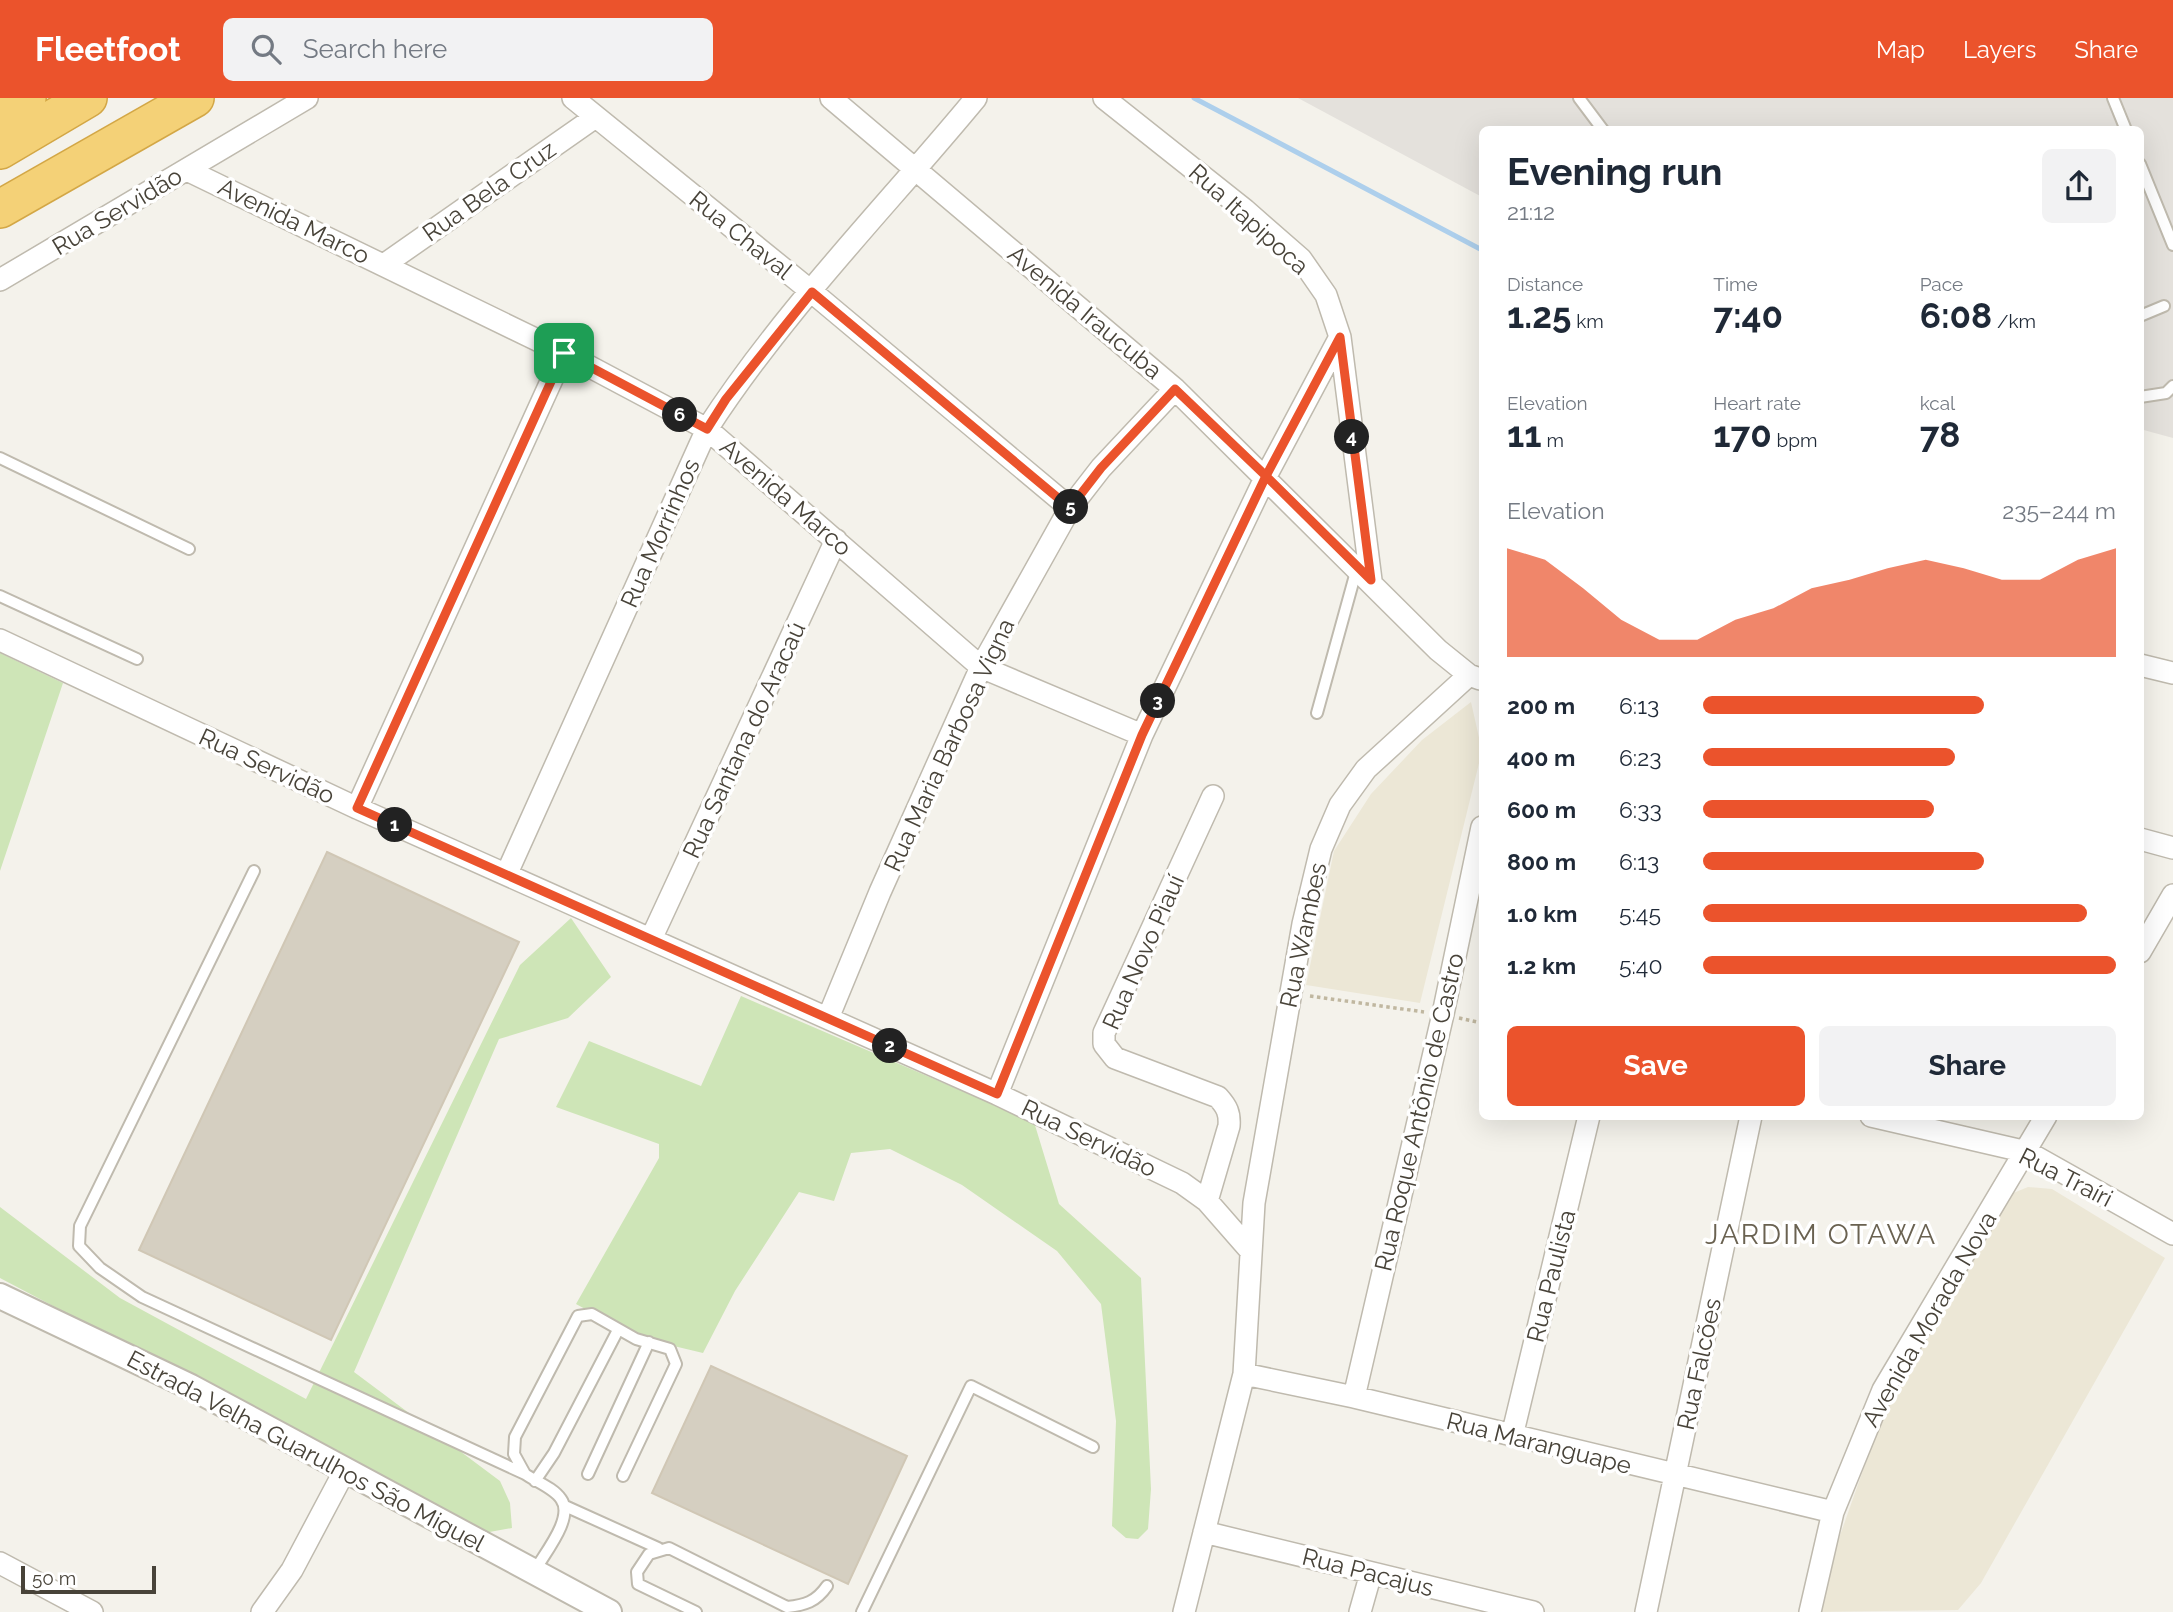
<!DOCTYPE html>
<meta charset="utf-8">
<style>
:root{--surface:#fff;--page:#f2f2f3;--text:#1f2937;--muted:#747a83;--accent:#eb532c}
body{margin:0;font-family:Raleway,sans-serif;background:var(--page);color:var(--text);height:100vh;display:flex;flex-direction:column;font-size:26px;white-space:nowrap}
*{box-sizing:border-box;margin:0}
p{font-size:23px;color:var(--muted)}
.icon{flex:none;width:38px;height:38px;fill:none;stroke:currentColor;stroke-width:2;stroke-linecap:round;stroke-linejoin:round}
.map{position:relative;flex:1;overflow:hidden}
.side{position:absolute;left:1479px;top:28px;width:665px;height:994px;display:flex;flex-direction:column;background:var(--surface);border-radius:10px;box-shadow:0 7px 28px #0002}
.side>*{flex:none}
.scale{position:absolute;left:21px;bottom:18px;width:135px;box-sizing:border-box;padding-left:7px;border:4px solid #484339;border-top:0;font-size:19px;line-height:24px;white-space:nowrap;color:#484339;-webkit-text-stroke:5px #fff;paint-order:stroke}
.pin{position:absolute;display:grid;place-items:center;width:60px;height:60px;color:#fff;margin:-30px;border-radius:14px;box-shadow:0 4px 10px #0006}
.km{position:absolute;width:35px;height:35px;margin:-18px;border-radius:50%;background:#222;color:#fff;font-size:19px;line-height:35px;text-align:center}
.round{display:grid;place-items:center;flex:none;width:74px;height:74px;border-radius:10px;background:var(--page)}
.head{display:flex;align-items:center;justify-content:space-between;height:119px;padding:0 28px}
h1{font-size:38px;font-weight:700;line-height:52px}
.stats{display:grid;grid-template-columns:repeat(3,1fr);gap:10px;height:119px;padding:7px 28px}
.stats div{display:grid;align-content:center}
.stats b{font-size:35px;font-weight:700}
.stats small{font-size:19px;font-weight:400}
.stats p{font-size:19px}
.chart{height:196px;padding:14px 28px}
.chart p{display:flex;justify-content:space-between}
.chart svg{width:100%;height:126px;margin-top:7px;fill:var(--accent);opacity:.7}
.action{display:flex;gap:14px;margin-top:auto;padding:14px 28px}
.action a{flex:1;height:80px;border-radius:10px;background:var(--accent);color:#fff;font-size:28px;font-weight:700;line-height:80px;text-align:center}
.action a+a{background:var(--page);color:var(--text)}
ul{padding:0 28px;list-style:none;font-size:23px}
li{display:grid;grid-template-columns:112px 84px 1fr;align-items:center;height:52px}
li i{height:18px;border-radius:9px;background:var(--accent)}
header{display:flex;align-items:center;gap:42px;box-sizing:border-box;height:98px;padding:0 35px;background:var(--accent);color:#fff}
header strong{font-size:33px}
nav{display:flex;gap:38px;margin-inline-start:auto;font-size:24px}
.search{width:490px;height:63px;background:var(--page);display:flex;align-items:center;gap:18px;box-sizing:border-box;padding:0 24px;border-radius:10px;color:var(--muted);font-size:26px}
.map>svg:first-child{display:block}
.industrial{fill:#e4e1dc}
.education{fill:#ece7d6}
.green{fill:#cee5b7}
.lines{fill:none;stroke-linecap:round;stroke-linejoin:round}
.stream{stroke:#adcfec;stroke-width:5}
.building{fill:#d5cfc1;stroke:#d0c7b5;stroke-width:2}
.service-casing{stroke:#bfbaae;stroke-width:14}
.minor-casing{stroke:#bfbaae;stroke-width:24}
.tertiary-casing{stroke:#bfbaae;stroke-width:28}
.motorway-casing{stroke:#d3a746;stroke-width:40}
.path{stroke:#c0b7a0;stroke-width:3.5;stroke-dasharray:3.5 3.5;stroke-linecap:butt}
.service{stroke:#fff;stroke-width:10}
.minor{stroke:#fff;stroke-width:21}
.tertiary{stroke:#fff;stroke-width:24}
.motorway{stroke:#f4d177;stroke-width:37}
.route-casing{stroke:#fff;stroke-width:14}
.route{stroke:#eb532c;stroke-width:9}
.labels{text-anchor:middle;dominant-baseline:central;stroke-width:7;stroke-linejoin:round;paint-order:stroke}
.street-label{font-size:24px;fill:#484339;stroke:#fff}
.quarter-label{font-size:28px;letter-spacing:2px;fill:#6a6251;stroke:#fff}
</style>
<header>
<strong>Fleetfoot</strong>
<div class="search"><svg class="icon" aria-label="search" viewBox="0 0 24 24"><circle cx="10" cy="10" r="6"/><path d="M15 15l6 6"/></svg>Search here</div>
<nav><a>Map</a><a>Layers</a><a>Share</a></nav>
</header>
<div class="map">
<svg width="2173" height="1514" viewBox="0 0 2173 1514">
<rect width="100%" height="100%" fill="#f4f2eb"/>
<!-- industrial -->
<path class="industrial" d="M1298,0H2173V340L2140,331V32H1482V99Z"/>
<!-- education -->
<path class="education" d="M1471,604L1482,653L1420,905L1306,887L1334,753L1371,696L1422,642Z
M2028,1089L2052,1091L2165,1160L1981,1485L1958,1512L1813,1514L1886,1307L2006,1098Z"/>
<!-- green -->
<path class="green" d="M0,555L63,585L0,773Z
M571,820L611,879L568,920L499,941L354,1274L500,1383L510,1405L512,1430L484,1435L0,1180V1109L120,1200L306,1301L520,867Z
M741,898L1034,1024L1059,1106L1141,1180L1151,1391L1148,1431L1138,1441L1126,1440L1112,1428L1116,1323L1101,1206L1057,1153L962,1087L890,1051L851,1055L834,1103L799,1094L735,1193L703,1255L636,1239L576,1206L659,1060V1046L556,1009L589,943L701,988Z"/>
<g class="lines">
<!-- stream -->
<path class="stream" d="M1194,0L1482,152"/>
</g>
<!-- building -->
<path class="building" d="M327,754L519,844L331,1242L139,1152Z
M711,1268L907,1358L848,1486L652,1395Z"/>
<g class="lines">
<!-- service casing -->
<g class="service-casing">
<path id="service" d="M1579,0L1603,32
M2113,0L2126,32
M2140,66L2173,147
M2140,218L2164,208
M2140,299L2166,295L2173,288
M0,360L189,451
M0,498L137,561
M1317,615L1357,470
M254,773L80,1128L79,1148L100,1170L142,1199L525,1376C535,1383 554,1390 561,1401C575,1420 543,1457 534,1474
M525,1376L514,1356L515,1339L578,1218L592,1216L636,1241L670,1251L676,1266L623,1378
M588,1376L649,1244
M535,1383L554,1355L618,1232
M565,1408L658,1450
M696,1514L638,1486L637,1474L649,1456L669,1450L787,1509C805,1507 816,1504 827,1488
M862,1514L971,1288L1093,1349"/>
</g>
<!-- minor casing -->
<g class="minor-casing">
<path id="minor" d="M573,0L812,194L1070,410
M831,0L1175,291L1438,552L1469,577L1480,581
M1104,0L1245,112L1301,161L1326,197L1340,239L1371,482
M187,72L564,255L707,331L981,569L1142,637
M385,166L594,20
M0,182L307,0
M0,542L357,710L997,996L1182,1085L1207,1103L1249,1151
M2140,567L2173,575
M357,710L564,255
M2140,741L2173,750
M507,775L707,331C784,212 886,109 976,0
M651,841L836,442
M2140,854L2173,797
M828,920L880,794L981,569L1070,410L1101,370L1175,291
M997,996L1142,637L1266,378L1340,239
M1871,1018L2027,1054L2173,1136
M1207,1103L1229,1028C1230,1015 1227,1009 1218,999L1115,960L1104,946V935L1213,698
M1244,1276L1354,1299L1833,1414
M1354,1299L1443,916L1482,729
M1512,1338L1589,1018
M1204,1434L1533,1514
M0,1465L92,1514
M262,1514L292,1472L344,1374
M1184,1514L1244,1276L1254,1105L1303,826L1321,751L1340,707L1366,671L1469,577
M1360,1514L1371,1475
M1646,1514L1751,1018
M1810,1514L1833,1414L1883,1292L2046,1018"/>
</g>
<!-- tertiary casing -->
<g class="tertiary-casing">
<path id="tertiary" d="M0,1198L191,1289L609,1514"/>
</g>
<!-- motorway casing -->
<g class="motorway-casing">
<path id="motorway" d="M0,16L27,0
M0,52L88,0
M0,111L195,0"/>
</g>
<!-- path -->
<path class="path" d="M1310,898L1424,914
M1459,920L1482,925"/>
<!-- service -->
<use href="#service" class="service"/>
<!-- minor -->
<use href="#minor" class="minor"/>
<!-- tertiary -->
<use href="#tertiary" class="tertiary"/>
<!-- motorway -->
<use href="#motorway" class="motorway"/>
</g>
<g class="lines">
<!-- route casing -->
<g class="route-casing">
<path id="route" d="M564,255L357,710L997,996L1142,637L1266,378L1371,482L1340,239L1266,378L1175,291L1101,370L1070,410L812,194L726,301L707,331L564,255"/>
</g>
<!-- route -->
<use href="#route" class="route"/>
</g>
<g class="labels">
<!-- street labels -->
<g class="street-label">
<text transform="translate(489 93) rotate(-35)">Rua Bela Cruz</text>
<text transform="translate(117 113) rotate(-31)">Rua Servidão</text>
<text transform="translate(1249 121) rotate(42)">Rua Itapipoca</text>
<text transform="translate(294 123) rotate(26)">Avenida Marco</text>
<text transform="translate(741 137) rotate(39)">Rua Chaval</text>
<text transform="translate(1085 214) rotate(40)">Avenida Iraucuba</text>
<text transform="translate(786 399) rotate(41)">Avenida Marco</text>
<text transform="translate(660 435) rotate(-66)">Rua Morrinhos</text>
<text transform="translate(744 642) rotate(-65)">Rua Santana do Aracaú</text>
<text transform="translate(949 647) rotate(-65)">Rua Maria Barbosa Vigna</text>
<text transform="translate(267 668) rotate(25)">Rua Servidão</text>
<text transform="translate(1303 837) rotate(-78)">Rua Wambes</text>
<text transform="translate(1143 854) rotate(-66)">Rua Novo Piauí</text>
<text transform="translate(1419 1014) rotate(-77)">Rua Roque Antônio de Castro</text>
<text transform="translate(1089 1040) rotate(26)">Rua Servidão</text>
<text transform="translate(2066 1079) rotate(27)">Rua Traíri</text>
<text transform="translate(1551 1178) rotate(-76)">Rua Paulista</text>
<text transform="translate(1929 1221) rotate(-60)">Avenida Morada Nova</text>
<text transform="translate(1699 1266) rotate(-78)">Rua Falcões</text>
<text transform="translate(1539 1345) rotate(14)">Rua Maranguape</text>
<text transform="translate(306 1353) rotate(28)">Estrada Velha Guarulhos São Miguel</text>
<text transform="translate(1368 1474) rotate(14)">Rua Pacajus</text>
</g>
<!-- quarter labels -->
<g class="quarter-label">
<text x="1821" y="1136">JARDIM OTAWA</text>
</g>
</g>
</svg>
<div class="scale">50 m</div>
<div class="pin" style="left:564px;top:255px;background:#1e9e55"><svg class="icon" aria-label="arrive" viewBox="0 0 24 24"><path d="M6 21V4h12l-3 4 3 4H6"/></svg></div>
<b class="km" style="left:395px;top:727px">1</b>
<b class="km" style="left:890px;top:948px">2</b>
<b class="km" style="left:1158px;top:603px">3</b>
<b class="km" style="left:1352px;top:339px">4</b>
<b class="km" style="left:1071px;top:409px">5</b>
<b class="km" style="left:680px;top:317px">6</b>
<section class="side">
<div class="head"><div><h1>Evening run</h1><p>21:12</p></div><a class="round"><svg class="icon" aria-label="share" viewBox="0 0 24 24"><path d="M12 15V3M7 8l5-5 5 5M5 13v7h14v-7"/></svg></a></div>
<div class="stats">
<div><p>Distance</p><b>1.25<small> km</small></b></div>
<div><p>Time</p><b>7:40</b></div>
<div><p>Pace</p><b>6:08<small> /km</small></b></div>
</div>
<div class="stats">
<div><p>Elevation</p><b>11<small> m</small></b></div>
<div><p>Heart rate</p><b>170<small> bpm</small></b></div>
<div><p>kcal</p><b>78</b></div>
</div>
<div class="chart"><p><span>Elevation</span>235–244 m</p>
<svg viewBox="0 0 160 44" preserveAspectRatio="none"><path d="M0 44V6L10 10L20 20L30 31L40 38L50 38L60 31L70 27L80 20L90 17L100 13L110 10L120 13L130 17L140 17L150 10L160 6V44z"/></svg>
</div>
<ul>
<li><b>200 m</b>6:13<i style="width:68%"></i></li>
<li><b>400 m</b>6:23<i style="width:61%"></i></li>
<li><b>600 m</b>6:33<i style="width:56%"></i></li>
<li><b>800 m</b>6:13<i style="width:68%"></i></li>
<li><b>1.0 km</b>5:45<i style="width:93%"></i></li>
<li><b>1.2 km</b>5:40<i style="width:100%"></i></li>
</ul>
<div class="action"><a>Save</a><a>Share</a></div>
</section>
</div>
